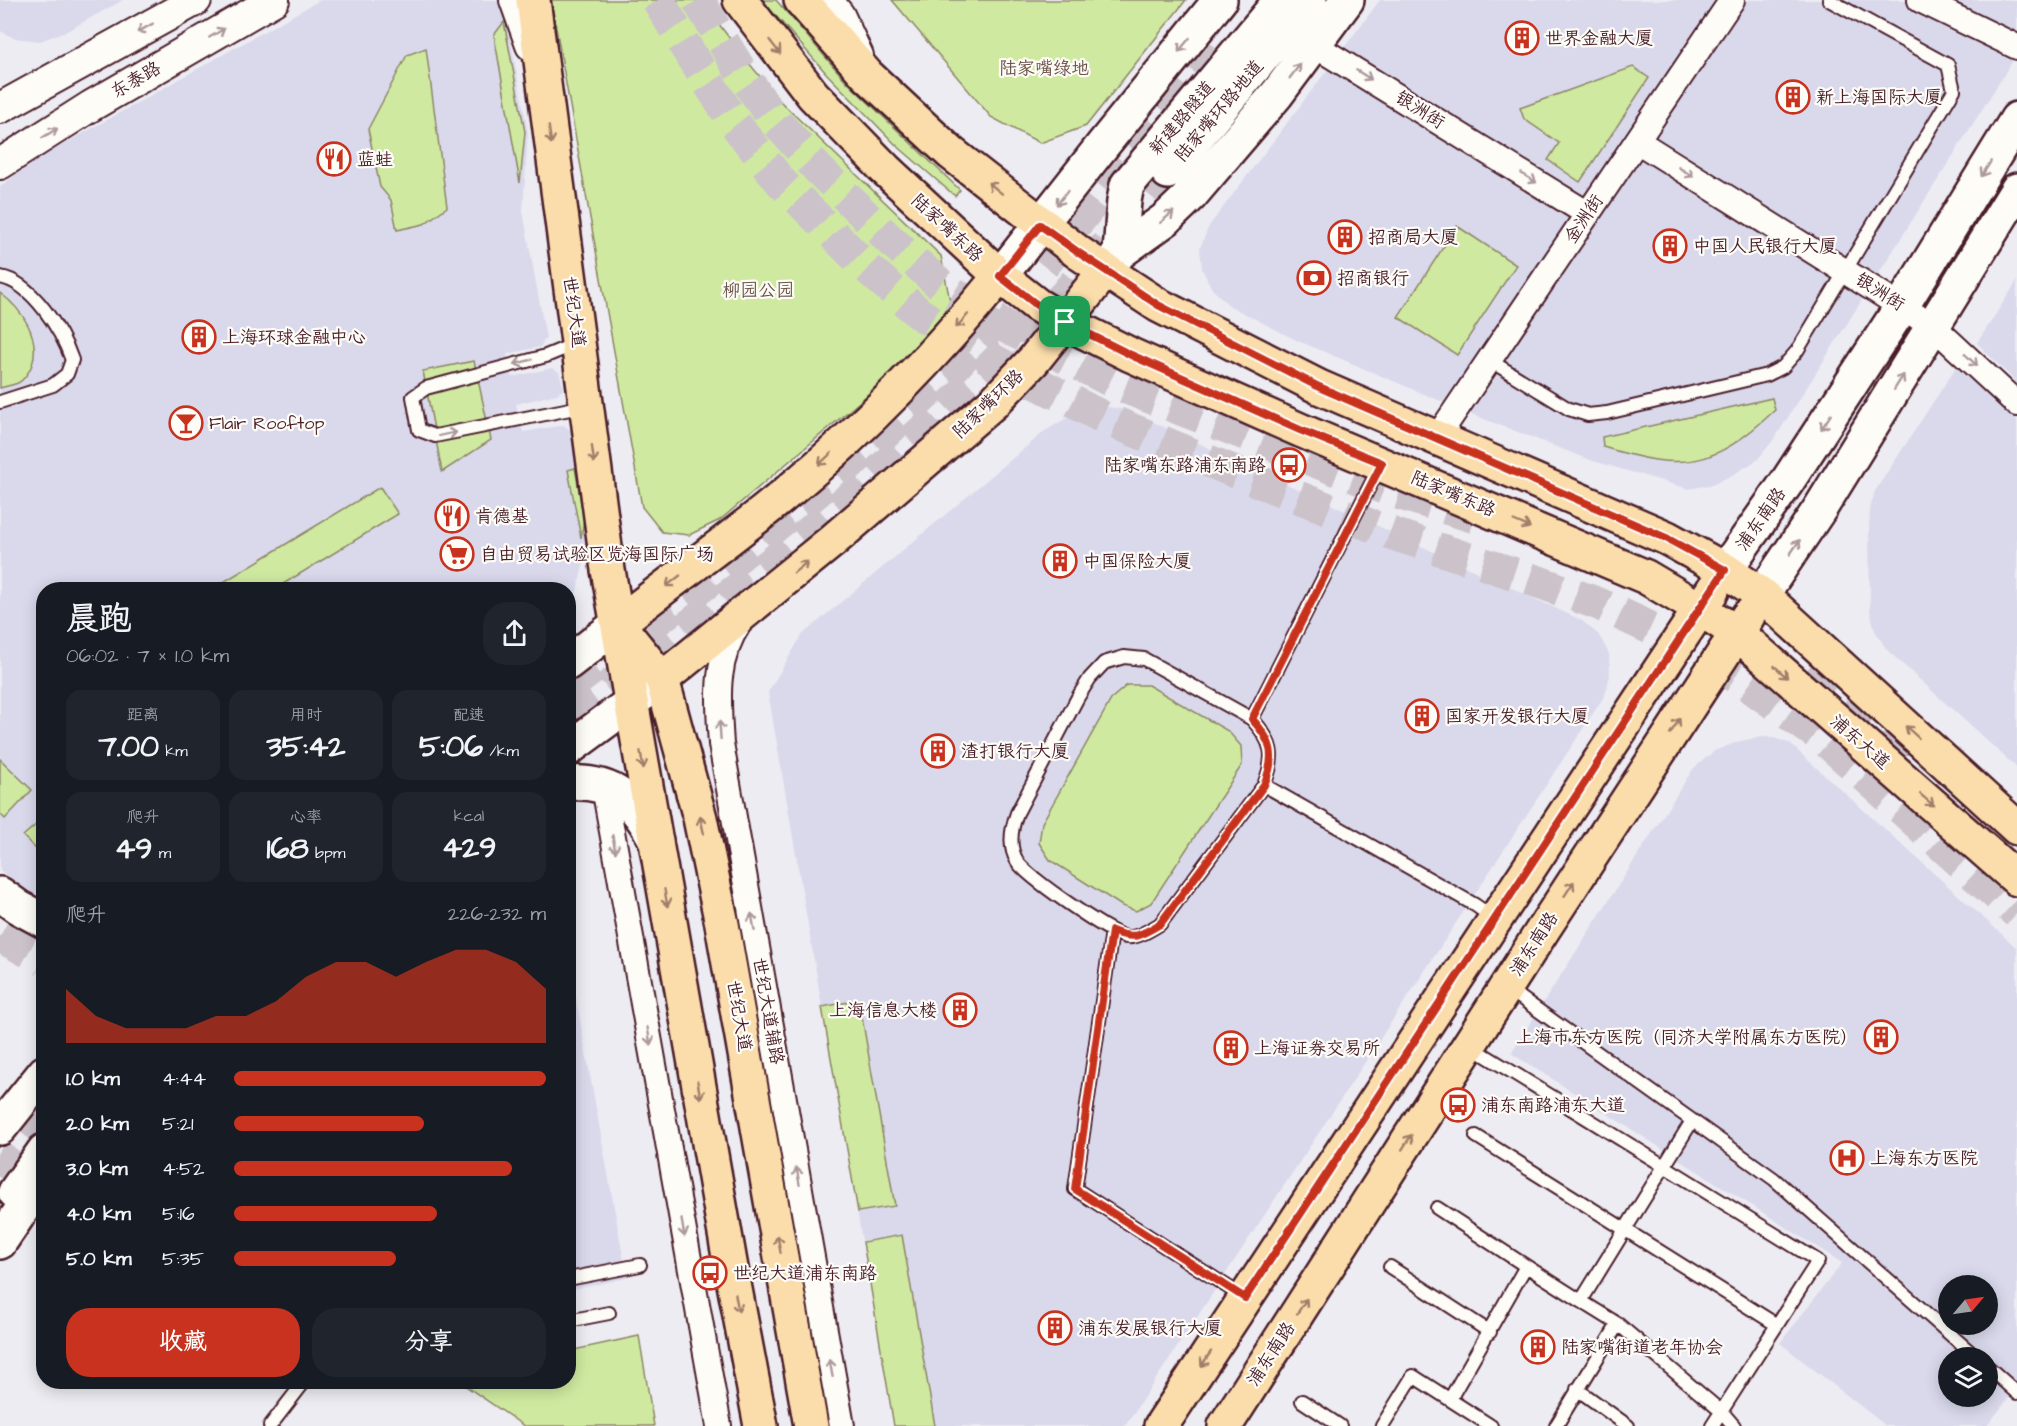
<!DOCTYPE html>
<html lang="zh">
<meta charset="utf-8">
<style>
:root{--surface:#171b24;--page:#20242c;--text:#f1f3f6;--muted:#9ea1a6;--accent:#c8321e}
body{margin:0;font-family:"Architects Daughter","LXGW WenKai TC",sans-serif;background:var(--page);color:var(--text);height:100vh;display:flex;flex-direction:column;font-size:22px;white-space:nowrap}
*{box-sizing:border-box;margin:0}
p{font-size:20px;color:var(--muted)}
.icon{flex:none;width:33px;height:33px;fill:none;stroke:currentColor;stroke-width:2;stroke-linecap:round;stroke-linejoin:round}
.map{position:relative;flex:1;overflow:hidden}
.side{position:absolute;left:36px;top:582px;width:540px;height:807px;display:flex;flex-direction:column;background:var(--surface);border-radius:24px;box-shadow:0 3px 15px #0003}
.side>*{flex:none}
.needle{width:39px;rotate:61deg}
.tools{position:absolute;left:1938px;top:1275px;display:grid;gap:12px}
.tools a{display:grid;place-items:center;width:60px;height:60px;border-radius:50%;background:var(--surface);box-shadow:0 3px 15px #0003;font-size:30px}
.pin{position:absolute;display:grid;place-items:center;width:51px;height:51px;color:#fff;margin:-26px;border-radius:12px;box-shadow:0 3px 9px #0006}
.round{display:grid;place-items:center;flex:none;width:63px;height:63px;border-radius:24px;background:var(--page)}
.head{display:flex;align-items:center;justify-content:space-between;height:102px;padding:0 30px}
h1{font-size:33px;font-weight:700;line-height:45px}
.figures{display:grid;grid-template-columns:repeat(3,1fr);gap:9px;height:102px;padding:6px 30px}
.figures div{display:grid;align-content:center;border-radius:15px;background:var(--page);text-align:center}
.figures b{font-size:30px;font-weight:700}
.figures small{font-size:16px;font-weight:400}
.figures p{font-size:16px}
.chart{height:168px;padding:12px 30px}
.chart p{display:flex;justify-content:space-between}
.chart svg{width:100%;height:108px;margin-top:6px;fill:var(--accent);opacity:.7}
.cta{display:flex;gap:12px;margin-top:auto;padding:12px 30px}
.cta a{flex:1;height:69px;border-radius:24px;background:var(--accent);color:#fff;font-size:24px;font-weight:700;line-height:69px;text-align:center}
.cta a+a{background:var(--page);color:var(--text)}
ul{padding:0 30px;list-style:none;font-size:20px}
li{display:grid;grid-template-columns:96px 72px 1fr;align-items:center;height:45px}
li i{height:15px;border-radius:8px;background:var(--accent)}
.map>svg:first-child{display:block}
.built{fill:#dad9ec;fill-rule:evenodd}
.green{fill:#cfeaa0;stroke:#8c8466;stroke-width:1.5}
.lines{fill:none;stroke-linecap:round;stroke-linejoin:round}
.secondary-tunnel{stroke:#ccc3ca;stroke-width:33;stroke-dasharray:33 16;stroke-linecap:butt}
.primary-tunnel{stroke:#ccc3ca;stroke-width:33;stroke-dasharray:33 16;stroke-linecap:butt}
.service-casing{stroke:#4a1f2b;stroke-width:16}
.minor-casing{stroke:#4a1f2b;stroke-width:28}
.tertiary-casing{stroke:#4a1f2b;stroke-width:34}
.secondary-casing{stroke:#4a1f2b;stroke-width:38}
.primary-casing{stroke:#4a1f2b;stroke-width:38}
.service{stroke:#fdfcf7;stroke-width:12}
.minor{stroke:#fdfcf7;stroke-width:24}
.tertiary{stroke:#fdfcf7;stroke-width:30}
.secondary{stroke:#fdfcf7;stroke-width:33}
.primary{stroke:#faddab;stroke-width:33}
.oneway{stroke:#ac999b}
.oneway2{stroke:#a27e6b}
.route-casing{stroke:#fff;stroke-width:12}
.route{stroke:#c8321e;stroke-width:8}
.labels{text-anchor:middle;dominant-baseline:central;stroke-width:4.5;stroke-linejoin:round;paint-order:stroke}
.poi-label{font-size:18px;fill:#4a1f2b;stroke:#fdfcf7;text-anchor:start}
.park-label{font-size:18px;fill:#6b5248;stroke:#fdfcf7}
.street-label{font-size:18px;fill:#4a1f2b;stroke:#fdfcf7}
</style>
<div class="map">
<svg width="2017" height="1426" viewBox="0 0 2017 1426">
<rect width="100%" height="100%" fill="#edecf2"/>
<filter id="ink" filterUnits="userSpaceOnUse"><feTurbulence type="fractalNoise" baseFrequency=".0167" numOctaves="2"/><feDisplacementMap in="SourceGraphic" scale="12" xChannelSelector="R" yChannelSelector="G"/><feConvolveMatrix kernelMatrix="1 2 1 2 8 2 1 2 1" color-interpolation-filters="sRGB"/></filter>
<g filter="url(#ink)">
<!-- built -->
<path class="built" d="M0,0H123L67,31L40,41L14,38L0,31Z
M320,0H499L504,6L528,132L523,211L546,338L540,347L507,354L512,377L552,368L559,372L564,389L557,394L516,404L523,432L564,425L571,431L587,526L584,563L576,594L569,608L568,590H44L43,897L21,889L0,870V187L28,165L57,148Z
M1380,0H2017V54L1775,438L1757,460L1736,473L1714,484L1689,489L1590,460L1476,416L1296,340L1230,306L1212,289L1202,269L1200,248L1209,226Z
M2017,281V383L1977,343Z
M1958,364L2017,420V768L1887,650L1875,631L1870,610L1869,530L1870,509L1875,491Z
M1108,407L1127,410L1581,620L1599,635L1609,654L1610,675L1605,695L1324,1125L1125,1426H894L768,692L802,635L1045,431L1065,419L1088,410Z
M1767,736L1789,743L2017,948V1387L1987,1426H1886L1780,1343L1842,1263L1511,1053L1693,769L1714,751L1740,741ZM1948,1286H1988V1324H1948ZM1948,1358H1988V1396H1948Z
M568,954L627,1278L569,1290H568Z"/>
<!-- green -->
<path class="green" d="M551,0H701L739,51L781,102L941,256L950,301L938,327L903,365L720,520L689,535L662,532L642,507Z
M762,0H776L847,82L960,190L955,196L895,144L826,73Z
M892,0H1186L1086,126L1040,143L991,117Z
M504,22L525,132L520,183L494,35Z
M426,48L447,207L424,224L397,230L391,200L380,187L368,129L407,55Z
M1633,67L1649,78L1580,182L1548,160L1559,143L1524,119L1520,108Z
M1457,226L1516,265L1457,355L1398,317Z
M0,293C22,309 41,337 32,365C29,372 25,379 18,383C13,385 6,386 0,388Z
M474,361L491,440L442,472L423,371Z
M1772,398L1775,410C1713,468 1684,472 1603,447L1602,437Z
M575,468L584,519L581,538L568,470Z
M380,487L398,514L275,589H212Z
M1127,685H1148L1228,731L1241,746L1242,765L1151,903L1136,911L1122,906L1050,860L1039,843L1042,823L1112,698Z
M0,759L32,790L5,819L0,814Z
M38,823L43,828V856L23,836Z
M859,1000L895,1206L858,1212L822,1007Z
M902,1235L935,1426H894L863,1242Z
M639,1336L654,1426H524L460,1382H568L569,1351Z"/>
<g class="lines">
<!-- secondary-tunnel -->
<path class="secondary-tunnel" d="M568,687L706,583L814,494L880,438L953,368L1030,282L1154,126L1221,47
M568,718L786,552L857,492L967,390L1064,296L1168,172
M0,936L44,960
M0,1178L44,1116"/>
<!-- primary-tunnel -->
<path class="primary-tunnel" d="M658,0L687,49L735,124L781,182L865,266L920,314L987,357L1104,418L1252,479L1393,534L1539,582L1599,604L1659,632L1741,680L1823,738L2017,913
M698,0L742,73L771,116L818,169L888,238L942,286L1008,328L1119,385L1394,492L1475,517
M1803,676L1845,705L1916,769"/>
<!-- service casing -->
<g class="service-casing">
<path id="service" d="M0,277C32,282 62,331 72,360L67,374L53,385L0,402
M575,344L546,356L426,388L413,397L419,430L435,436L585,406
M1489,360L1569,409L1588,415L1607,413L1767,375L1783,367L1797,351L1954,90L1948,65L1829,0
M1252,719L1380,466
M1264,785L1160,924C1151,929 1137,939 1126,937C1109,933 1025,876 1017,861C1008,846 1011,829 1017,813L1078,697L1090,678L1104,663L1124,657L1144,659L1252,719C1273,742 1276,756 1264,785L1475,905L1495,919
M1112,931L1075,1189L1245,1298
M1507,988L1774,1179L1977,1358
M1470,1046L1818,1261L1712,1426
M1476,1136L1777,1325
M1437,1208L1526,1266
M1390,1267L1490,1332
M568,1279L640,1265
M568,1321L609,1313
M1618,1324L1722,1412L1734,1426
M1988,1367L2017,1393
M1577,1389L1628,1426
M1450,1399L1526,1266L1581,1301
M1302,1401L1340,1426
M270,1426L304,1382
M1382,1426L1413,1376L1491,1426
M1556,1426L1618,1324L1581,1301L1692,1121"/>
</g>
<!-- minor casing -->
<g class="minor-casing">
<path id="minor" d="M1920,0L2017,47
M1314,45L1588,214
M1637,141L1934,327L2017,404
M1436,439L1732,0
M740,622C714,660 718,699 721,744L842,1426
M604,787L719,1426"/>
</g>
<!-- tertiary casing -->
<g class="tertiary-casing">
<path id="tertiary" d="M515,0L531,45
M827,0L839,15L858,56
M0,108L196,0
M0,164L91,106L274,0"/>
</g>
<!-- secondary casing -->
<g class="secondary-casing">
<path id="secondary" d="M1168,172L1310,0
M1120,252L1124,201L1127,185L1281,0
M1105,271L1120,252L1166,219L1191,195L1277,94L1347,0
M1000,276L1102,146L1220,0
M1725,570L1787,482L1902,306L2017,119
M1762,595L1821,507L2017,190
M568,663L618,624
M568,749L652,687
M568,783C614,780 636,802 656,841
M0,894L18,907L44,921
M0,1128L44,1073
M15,1192L44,1151
M0,1242L44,1177"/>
</g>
<!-- primary casing -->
<g class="primary-casing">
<path id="primary" d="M533,0L608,570L731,1268L761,1426
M740,0L813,95L886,170L1000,276L1037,305L1065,322L1131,355L1300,430L1646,577L1700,609L1737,633L2017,879
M801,0L867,75L951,153L1079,253L1158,305L1319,387L1667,538L1725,570L1762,595L2017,828
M618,624C674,578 735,537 790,490C867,426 937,353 1000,276
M621,628L662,679L700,818L722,924L811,1426
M662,679L831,542L994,402L1033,361L1105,271
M1161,1426L1712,591
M1225,1426L1544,928L1748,616"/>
</g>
<!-- service -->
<use href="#service" class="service"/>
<!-- minor -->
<use href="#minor" class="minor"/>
<!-- tertiary -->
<use href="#tertiary" class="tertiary"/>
<!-- secondary -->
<use href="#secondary" class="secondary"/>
<!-- primary -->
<use href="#primary" class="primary"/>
</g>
<!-- one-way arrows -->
<defs><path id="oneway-shaft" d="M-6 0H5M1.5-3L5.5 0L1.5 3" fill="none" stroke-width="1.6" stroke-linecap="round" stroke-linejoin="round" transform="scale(1.5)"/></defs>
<g class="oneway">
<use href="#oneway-shaft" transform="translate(145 28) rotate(151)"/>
<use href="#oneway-shaft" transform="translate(217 33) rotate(-30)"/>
<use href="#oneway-shaft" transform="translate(1184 45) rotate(129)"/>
<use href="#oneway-shaft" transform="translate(1295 71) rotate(-53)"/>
<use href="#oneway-shaft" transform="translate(1364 75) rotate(32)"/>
<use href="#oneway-shaft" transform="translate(50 133) rotate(-32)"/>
<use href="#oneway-shaft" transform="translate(1986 169) rotate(122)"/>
<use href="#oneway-shaft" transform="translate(1686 172) rotate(32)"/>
<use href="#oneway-shaft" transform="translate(1529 178) rotate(32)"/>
<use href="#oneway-shaft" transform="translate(1062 198) rotate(128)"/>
<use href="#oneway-shaft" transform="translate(1167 217) rotate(-41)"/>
<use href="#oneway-shaft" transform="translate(1971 360) rotate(44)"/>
<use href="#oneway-shaft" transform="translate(523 362) rotate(165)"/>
<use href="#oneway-shaft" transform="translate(1899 382) rotate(-58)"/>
<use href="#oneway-shaft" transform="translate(1826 422) rotate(123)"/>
<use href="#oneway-shaft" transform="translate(448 434) rotate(-12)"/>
<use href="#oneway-shaft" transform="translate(1795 547) rotate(-56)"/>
<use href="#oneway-shaft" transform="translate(720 730) rotate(-94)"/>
<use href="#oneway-shaft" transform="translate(614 844) rotate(80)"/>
<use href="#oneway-shaft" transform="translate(753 922) rotate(-100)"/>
<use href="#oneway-shaft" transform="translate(649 1036) rotate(80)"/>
<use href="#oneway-shaft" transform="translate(798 1176) rotate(-100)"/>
<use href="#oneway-shaft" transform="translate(683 1228) rotate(80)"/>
<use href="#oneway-shaft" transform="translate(831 1368) rotate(-100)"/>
</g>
<g class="oneway2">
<use href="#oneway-shaft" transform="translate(775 47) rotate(52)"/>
<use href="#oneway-shaft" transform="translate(550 135) rotate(82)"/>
<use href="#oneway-shaft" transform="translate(995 188) rotate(-141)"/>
<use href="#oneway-shaft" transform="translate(962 321) rotate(132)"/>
<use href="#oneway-shaft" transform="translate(593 454) rotate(82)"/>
<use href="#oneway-shaft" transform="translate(825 459) rotate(137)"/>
<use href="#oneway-shaft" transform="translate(1522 524) rotate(23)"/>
<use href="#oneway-shaft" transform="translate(801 567) rotate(-39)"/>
<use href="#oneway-shaft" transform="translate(673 581) rotate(142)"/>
<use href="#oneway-shaft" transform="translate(1781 672) rotate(42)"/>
<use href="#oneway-shaft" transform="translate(1675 726) rotate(-57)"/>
<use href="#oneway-shaft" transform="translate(1912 732) rotate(-138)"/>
<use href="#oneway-shaft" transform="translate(642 760) rotate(80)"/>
<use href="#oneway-shaft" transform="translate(1927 800) rotate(41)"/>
<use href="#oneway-shaft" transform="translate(702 825) rotate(-102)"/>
<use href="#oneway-shaft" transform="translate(1569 889) rotate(-57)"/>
<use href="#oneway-shaft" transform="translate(666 898) rotate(80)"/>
<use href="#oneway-shaft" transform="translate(699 1090) rotate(80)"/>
<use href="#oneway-shaft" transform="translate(1407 1142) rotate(-57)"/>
<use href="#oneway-shaft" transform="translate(779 1244) rotate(-100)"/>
<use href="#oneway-shaft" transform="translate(737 1303) rotate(79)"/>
<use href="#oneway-shaft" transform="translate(1302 1306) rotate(-57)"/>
<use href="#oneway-shaft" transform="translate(1206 1359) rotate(124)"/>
</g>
</g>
<g class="lines" filter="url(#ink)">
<!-- route casing -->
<g class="route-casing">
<path id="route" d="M1040,225L1079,253L1158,305L1319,387L1666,538L1725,570L1245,1298L1075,1189L1112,931C1134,940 1140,936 1160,924L1264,785C1276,756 1273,742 1252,719L1382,463L1300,430L1131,355L1065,322L1037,305L1000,276Z"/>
</g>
<!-- route -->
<use href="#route" class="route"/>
</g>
<!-- icons -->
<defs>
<g id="building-ring" transform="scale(1.725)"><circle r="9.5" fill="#fdfcf7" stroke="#c8321e" stroke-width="1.5"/><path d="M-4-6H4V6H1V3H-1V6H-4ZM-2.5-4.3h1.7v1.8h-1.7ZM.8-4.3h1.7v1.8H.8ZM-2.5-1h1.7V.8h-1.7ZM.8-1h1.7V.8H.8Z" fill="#c8321e"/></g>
<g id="restaurant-ring" transform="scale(1.725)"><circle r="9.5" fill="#fdfcf7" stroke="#c8321e" stroke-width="1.5"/><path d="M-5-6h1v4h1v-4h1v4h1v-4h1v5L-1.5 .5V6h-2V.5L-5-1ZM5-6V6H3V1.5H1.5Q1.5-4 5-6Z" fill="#c8321e"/></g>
<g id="bank-ring" transform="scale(1.725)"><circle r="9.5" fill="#fdfcf7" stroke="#c8321e" stroke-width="1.5"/><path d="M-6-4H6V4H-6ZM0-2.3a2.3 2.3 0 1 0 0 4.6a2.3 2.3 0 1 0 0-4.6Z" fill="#c8321e"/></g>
<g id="bar-ring" transform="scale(1.725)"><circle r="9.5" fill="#fdfcf7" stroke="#c8321e" stroke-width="1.5"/><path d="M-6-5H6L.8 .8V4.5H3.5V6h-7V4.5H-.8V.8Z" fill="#c8321e"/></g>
<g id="bus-ring" transform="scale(1.725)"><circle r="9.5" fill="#fdfcf7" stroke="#c8321e" stroke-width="1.5"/><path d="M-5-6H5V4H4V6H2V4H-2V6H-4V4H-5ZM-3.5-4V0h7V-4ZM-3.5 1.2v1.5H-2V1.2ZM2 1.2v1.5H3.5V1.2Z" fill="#c8321e"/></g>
<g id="supermarket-ring" transform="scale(1.725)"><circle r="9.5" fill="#fdfcf7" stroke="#c8321e" stroke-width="1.5"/><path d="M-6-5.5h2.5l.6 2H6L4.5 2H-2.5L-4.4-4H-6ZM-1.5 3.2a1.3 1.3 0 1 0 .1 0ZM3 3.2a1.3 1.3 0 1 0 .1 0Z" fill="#c8321e"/></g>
<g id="hospital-ring" transform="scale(1.725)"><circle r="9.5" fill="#fdfcf7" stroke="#c8321e" stroke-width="1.5"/><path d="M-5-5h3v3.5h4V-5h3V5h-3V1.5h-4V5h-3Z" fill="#c8321e"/></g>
</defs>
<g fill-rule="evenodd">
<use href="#building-ring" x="1522" y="38"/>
<use href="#building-ring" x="1793" y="97"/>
<use href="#restaurant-ring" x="334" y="159"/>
<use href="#building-ring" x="1345" y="237"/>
<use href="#building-ring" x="1670" y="246"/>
<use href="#bank-ring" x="1314" y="278"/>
<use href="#building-ring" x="199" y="337"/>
<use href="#bar-ring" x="186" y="423"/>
<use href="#bus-ring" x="1289" y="465"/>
<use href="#restaurant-ring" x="452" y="516"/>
<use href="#supermarket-ring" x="457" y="554"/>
<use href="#building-ring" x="1060" y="561"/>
<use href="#building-ring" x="1422" y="716"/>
<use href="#building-ring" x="938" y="751"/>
<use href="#building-ring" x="960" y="1010"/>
<use href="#building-ring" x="1881" y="1037"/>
<use href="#building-ring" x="1231" y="1048"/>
<use href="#bus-ring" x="1458" y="1105"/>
<use href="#hospital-ring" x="1847" y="1158"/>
<use href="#bus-ring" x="710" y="1273"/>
<use href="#building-ring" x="1055" y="1328"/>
<use href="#building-ring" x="1538" y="1347"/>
</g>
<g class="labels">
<!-- poi labels -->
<g class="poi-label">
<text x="1545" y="38">世界金融大厦</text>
<text x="1816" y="97">新上海国际大厦</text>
<text x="357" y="159">蓝蛙</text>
<text x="1368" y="237">招商局大厦</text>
<text x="1693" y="246">中国人民银行大厦</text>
<text x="1337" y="278">招商银行</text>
<text x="222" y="337">上海环球金融中心</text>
<text x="209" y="423">Flair Rooftop</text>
<text x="1266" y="465" text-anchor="end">陆家嘴东路浦东南路</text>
<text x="475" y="516">肯德基</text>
<text x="480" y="554">自由贸易试验区览海国际广场</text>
<text x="1083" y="561">中国保险大厦</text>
<text x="1445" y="716">国家开发银行大厦</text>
<text x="961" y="751">渣打银行大厦</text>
<text x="937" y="1010" text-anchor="end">上海信息大楼</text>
<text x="1858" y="1037" text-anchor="end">上海市东方医院（同济大学附属东方医院）</text>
<text x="1254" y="1048">上海证券交易所</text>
<text x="1481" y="1105">浦东南路浦东大道</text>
<text x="1870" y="1158">上海东方医院</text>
<text x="733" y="1273">世纪大道浦东南路</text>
<text x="1078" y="1328">浦东发展银行大厦</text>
<text x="1561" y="1347">陆家嘴街道老年协会</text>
</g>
<!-- park labels -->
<g class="park-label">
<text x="1044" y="68">陆家嘴绿地</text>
<text x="758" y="290">柳园公园</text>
</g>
<!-- street labels -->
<g class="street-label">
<text transform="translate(136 80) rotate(-30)">东泰路</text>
<text transform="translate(1420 110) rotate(32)">银洲街</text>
<text transform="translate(1219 111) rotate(-50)">陆家嘴环路地道</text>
<text transform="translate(1182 118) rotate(-50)">新建路隧道</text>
<text transform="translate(1584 219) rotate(-56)">金洲街</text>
<text transform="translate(947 228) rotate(43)">陆家嘴东路</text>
<text transform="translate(1880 292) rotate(32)">银洲街</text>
<text transform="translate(574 312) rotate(82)">世纪大道</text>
<text transform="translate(988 404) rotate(-44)">陆家嘴环路</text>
<text transform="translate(1453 494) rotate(23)">陆家嘴东路</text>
<text transform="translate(1761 519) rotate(-55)">浦东南路</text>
<text transform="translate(1860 742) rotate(41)">浦东大道</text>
<text transform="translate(1534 944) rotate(-57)">浦东南路</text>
<text transform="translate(768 1011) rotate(80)">世纪大道辅路</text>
<text transform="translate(739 1016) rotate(80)">世纪大道</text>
<text transform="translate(1271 1354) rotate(-57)">浦东南路</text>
</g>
</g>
</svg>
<div class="tools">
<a><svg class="needle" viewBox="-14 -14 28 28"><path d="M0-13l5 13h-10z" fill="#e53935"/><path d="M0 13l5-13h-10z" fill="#9ea1a6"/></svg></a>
<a><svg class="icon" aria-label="layers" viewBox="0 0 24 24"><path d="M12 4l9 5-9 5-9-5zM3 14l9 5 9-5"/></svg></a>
</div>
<div class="pin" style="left:1065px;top:322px;background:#1e9e55"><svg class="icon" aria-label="arrive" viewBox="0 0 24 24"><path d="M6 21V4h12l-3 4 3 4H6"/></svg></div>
<section class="side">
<div class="head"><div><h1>晨跑</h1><p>06:02 · 7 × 1.0 km</p></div><a class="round"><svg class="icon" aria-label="share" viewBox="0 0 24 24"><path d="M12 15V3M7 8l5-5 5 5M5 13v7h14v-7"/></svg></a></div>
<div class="figures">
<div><p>距离</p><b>7.00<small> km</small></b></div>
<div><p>用时</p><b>35:42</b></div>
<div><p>配速</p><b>5:06<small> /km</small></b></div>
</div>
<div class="figures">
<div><p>爬升</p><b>49<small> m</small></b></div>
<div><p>心率</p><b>168<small> bpm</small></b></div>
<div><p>kcal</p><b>429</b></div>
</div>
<div class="chart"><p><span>爬升</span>226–232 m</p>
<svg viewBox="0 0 160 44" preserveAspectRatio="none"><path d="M0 44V22L10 33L20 38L30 38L40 38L50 33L60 33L70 27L80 17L90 11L100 11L110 17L120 11L130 6L140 6L150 11L160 22V44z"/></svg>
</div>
<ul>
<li><b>1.0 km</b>4:44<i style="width:100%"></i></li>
<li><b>2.0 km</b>5:21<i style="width:61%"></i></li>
<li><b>3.0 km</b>4:52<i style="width:89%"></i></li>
<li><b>4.0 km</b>5:16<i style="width:65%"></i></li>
<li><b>5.0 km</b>5:35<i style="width:52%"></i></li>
</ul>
<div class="cta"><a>收藏</a><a>分享</a></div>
</section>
</div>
